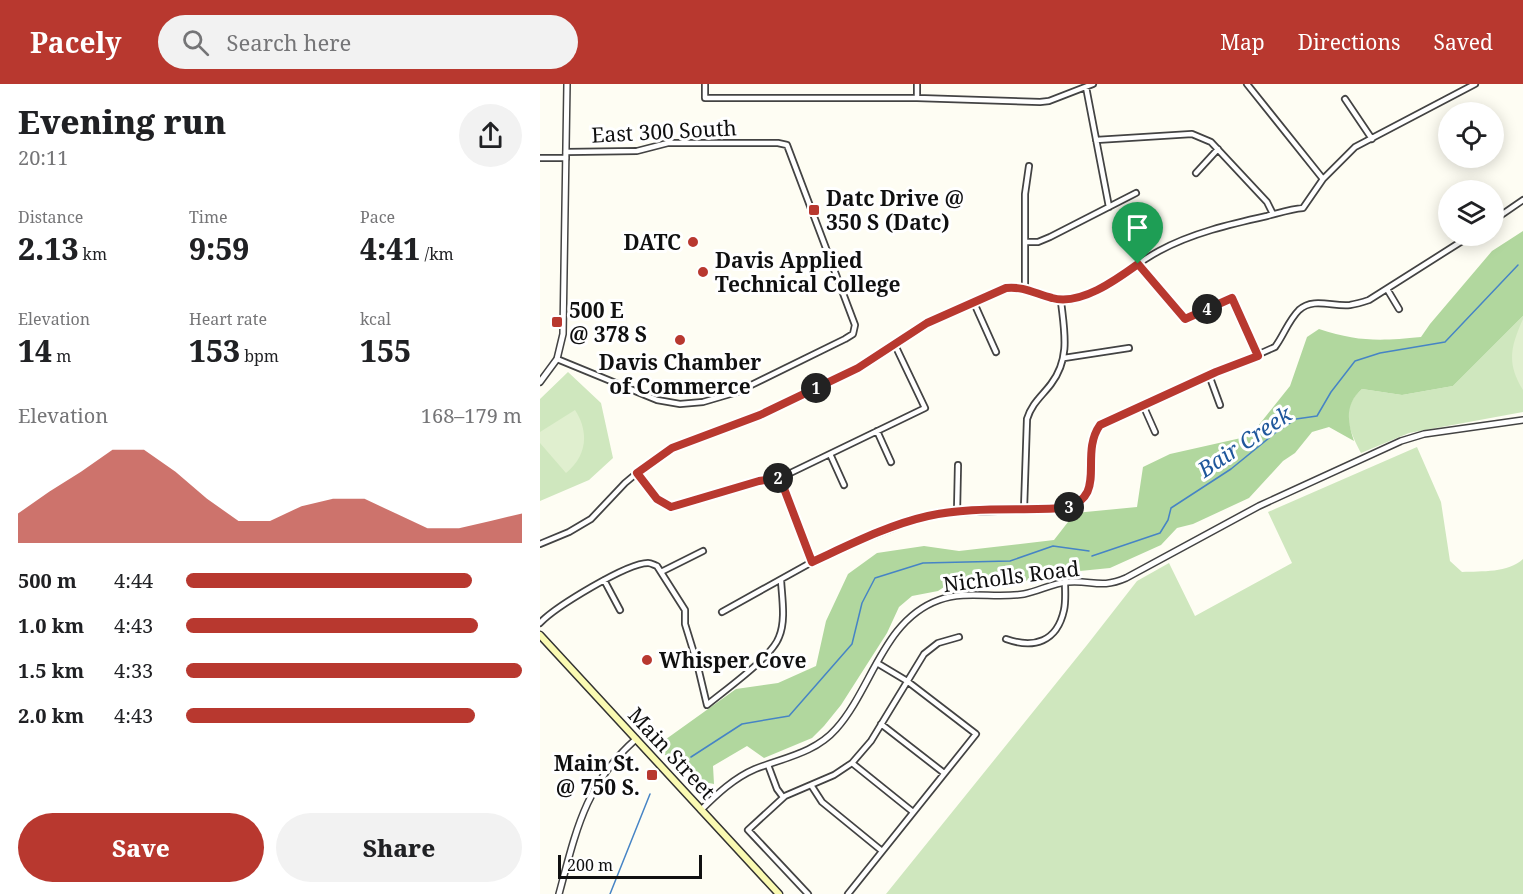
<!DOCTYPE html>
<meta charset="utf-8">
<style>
:root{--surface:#fff;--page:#f2f2f2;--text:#202124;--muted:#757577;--accent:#b8382f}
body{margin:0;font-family:"Noto Serif",serif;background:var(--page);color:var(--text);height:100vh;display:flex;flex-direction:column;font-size:22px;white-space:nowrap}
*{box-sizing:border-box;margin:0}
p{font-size:20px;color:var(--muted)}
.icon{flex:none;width:33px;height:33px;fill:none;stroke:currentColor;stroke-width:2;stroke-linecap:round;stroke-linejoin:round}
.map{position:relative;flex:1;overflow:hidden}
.side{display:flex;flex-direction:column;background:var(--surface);width:540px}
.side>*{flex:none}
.buttons{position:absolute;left:898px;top:18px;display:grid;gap:12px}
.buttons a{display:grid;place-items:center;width:66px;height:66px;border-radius:50%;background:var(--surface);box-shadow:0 3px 15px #0003;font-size:30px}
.scale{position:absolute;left:18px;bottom:15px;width:144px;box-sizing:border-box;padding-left:6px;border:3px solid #101010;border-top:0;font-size:16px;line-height:21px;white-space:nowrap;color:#101010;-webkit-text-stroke:4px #fff;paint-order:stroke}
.pin{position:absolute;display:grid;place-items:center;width:51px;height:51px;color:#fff;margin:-62px -26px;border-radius:50% 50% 50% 0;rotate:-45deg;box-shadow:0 0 6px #0007}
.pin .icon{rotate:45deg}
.km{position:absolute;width:30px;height:30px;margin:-15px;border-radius:50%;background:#222;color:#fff;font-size:16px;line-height:30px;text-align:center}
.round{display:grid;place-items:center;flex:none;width:63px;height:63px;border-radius:32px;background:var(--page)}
.headline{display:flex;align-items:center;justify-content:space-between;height:102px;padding:0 18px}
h1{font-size:33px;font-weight:800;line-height:45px}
.stats{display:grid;grid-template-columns:repeat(3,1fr);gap:9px;height:102px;padding:6px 18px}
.stats div{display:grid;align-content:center}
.stats b{font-size:30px;font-weight:800}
.stats small{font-size:16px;font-weight:400}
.stats p{font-size:16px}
.chart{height:168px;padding:12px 18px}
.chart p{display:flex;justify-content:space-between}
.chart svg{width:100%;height:108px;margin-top:6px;fill:var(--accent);opacity:.7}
.primary-button{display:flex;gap:12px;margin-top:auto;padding:12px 18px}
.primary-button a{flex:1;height:69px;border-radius:36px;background:var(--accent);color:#fff;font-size:24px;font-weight:800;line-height:69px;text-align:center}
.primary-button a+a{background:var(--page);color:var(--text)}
ul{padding:0 18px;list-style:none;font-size:20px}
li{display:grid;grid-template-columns:96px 72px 1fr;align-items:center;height:45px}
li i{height:15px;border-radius:8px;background:var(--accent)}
header{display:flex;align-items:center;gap:36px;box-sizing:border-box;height:84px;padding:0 30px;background:var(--accent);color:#fff}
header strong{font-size:28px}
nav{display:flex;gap:33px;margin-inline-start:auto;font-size:21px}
.search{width:420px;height:54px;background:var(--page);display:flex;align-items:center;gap:15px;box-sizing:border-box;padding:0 21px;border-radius:33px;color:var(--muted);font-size:22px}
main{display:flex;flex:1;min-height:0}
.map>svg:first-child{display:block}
.green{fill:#cfe7be}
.forest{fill:#b1d79e}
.pitch{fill:#e0efcf}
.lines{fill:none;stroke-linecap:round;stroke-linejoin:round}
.stream{stroke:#4684c5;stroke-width:1.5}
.minor-casing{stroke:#434343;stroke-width:8}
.tertiary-casing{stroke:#434343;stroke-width:8}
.secondary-casing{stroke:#323232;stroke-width:9}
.minor{stroke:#fff;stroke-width:4.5}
.tertiary{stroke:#fff;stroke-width:5}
.secondary{stroke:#fafab2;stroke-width:6}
.route-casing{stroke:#fff;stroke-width:12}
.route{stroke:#b8382f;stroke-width:8}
.poi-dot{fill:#b8382f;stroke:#fff;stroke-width:2}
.labels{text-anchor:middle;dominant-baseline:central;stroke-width:6;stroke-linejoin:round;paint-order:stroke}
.street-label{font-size:21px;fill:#101010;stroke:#fff}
.poi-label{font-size:21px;font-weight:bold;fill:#101010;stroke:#fff;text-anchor:start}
.water-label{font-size:22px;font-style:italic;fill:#1f579b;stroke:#fff}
</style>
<header>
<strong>Pacely</strong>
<div class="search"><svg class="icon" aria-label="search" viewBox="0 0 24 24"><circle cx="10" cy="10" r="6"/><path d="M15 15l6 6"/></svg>Search here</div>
<nav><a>Map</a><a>Directions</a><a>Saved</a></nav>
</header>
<main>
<section class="side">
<div class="headline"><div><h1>Evening run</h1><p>20:11</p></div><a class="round"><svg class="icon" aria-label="share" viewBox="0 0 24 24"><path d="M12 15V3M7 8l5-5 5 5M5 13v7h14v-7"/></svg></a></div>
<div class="stats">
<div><p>Distance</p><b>2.13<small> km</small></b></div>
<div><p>Time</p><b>9:59</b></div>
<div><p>Pace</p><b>4:41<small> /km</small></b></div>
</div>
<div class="stats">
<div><p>Elevation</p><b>14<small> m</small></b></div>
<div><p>Heart rate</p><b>153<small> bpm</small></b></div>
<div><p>kcal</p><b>155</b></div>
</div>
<div class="chart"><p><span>Elevation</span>168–179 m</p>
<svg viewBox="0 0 160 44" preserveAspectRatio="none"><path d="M0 44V32L10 23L20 15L30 6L40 6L50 15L60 26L70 35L80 35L90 29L100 26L110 26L120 32L130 38L140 38L150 35L160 32V44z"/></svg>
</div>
<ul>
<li><b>500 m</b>4:44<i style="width:85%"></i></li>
<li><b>1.0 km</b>4:43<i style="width:87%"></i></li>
<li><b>1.5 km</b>4:33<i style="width:100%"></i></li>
<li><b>2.0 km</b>4:43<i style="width:86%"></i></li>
</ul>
<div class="primary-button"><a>Save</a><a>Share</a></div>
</section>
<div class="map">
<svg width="983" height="810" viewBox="0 0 983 810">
<rect width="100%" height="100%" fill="#fefdf3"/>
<!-- green -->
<path class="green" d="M983,232V328L869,349L821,369C809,346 799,325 822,305L862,311L913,302Z
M28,288L61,319L73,374L49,396L0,417V315Z
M877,363L901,418L910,477L922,488C942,487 968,489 983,475V810H346L547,561L597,497L629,479L655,532L752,479L728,428Z"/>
<!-- forest -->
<path class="forest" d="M983,147V232L913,302L862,311L822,305C805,320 807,337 814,357L789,343L772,348L755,369L743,377L709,414L653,440L637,444L621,461L570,484L500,491L483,498L423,497L410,499L398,507L372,512L359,523L347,549L301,621L284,642L272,654L224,674L207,662L173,682L174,700L159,697L115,663L196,605L238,599L276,582L286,537L308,490L337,469L384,462L419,467L514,456L535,429L597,423L603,383L630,370L710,352L750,302L767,253L779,245C818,258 841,257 881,253L890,240L952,167Z"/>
<!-- pitch -->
<path class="pitch" d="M983,235V306C966,279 971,262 983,235Z
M35,326C50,349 46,373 26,389L0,359V348Z"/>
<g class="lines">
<!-- stream -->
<path class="stream" d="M552,472L620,449L628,436L631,424L691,385L735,349L756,335L777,332L791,308L815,277L840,269L905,258L978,181
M151,673L202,640L249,632L312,560L322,519L335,494L383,479L470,477L513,462L549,467
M70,810L110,710"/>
<!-- minor casing -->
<g class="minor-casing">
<path id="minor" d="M165,0V14H377L500,18L509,17L553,0
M377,0V14
M707,0L783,95
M546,3L569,123
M805,15L832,55
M556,56L652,50L671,58L727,118L733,130
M0,74H26
M656,89L678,65
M954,136L983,116
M485,158H498L510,153L596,109
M598,180L645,235L692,214L718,272
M485,205V110L489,82
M847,205L859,225
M434,219L456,268
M524,274L589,264
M17,275L117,316L140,320L163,318L197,308L305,255L313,250L315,241L247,61L238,59H128L97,67L26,68
M669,291L680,321
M603,321L615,348
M337,347L351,378
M290,370L304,401
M97,389C107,402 119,425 138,422L219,397L240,394L385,324L354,259
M240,394L272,478
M484,425L487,335C492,319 502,312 511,300C531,274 524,246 521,217
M417,428L418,381
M0,460L29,448L51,435L85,399L109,379L132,364L220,331L318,284L387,239L466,204C490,201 512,223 537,215C567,205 591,182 619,167C652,149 691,140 727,132C739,129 751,125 763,124L783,95L815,63L935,0
M121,488L163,467
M64,496L80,526
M182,528L272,478L327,454L379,434L404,429L514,425L535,422L545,414L550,402L551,360L554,350L560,341L735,263C744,251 748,237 759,226C773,213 793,223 810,221C816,220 823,218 829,216L930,152
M0,539C15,523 87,479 108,479C111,479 114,481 117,482L145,526V540L157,579L167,621C185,606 232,573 239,553C246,537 242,514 241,496
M466,555C494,565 517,558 524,526C526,517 525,507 525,498
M341,640L404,689
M312,679L373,728
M228,681L237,705L243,713
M271,701L282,718L342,767
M268,810L208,746L245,712L294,691L312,679L331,657L384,570L398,559L419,553
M308,810L436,650L367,597L337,579"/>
</g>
<!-- tertiary casing -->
<g class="tertiary-casing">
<path id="tertiary" d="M0,298L17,275L23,250L27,0
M161,726C177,710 194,694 215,685C243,674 275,669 296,645C332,605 343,536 399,516C426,506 456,515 484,510C499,507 513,499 528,498C552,496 561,505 586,494L719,422L861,357L884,350L983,336
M19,810C36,747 45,700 96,655"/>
</g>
<!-- secondary casing -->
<g class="secondary-casing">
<path id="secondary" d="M0,551L239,810"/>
</g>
<!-- minor -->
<use href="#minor" class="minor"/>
<!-- tertiary -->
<use href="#tertiary" class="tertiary"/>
<!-- secondary -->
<use href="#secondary" class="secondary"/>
</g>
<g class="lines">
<!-- route casing -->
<g class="route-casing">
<path id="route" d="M598,180L645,235L692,214L718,272L676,288L560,341C538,372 570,414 523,424C479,427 432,422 388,432C348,441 309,461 272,478L240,394L219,397L131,423L117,415L97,389L132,364L220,331L318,284L387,239L466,204C483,202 496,210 512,214C540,222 576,196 598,180Z"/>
</g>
<!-- route -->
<use href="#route" class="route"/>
</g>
<!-- markers -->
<g class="poi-dot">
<rect x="268" y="120" width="12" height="12" rx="3"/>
<circle cx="153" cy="158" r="6"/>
<circle cx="163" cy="188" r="6"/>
<rect x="11" y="232" width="12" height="12" rx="3"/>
<circle cx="140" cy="256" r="6"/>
<circle cx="107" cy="576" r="6"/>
<rect x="106" y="685" width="12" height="12" rx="3"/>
</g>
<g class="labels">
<!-- street labels -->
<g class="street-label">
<text transform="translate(124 47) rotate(-3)">East 300 South</text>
<text transform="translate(471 492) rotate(-7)">Nicholls Road</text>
<text transform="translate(132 669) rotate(47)">Main Street</text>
</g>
<!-- poi labels -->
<g class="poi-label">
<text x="286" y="114">Datc Drive @<tspan x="286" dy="24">350 S (Datc)</tspan></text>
<text x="141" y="158" text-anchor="end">DATC</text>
<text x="175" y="176">Davis Applied<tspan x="175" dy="24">Technical College</tspan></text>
<text x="29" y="226">500 E<tspan x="29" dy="24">@ 378 S</tspan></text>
<text x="140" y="278" text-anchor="middle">Davis Chamber<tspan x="140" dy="24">of Commerce</tspan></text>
<text x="119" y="576">Whisper Cove</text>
<text x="100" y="679" text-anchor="end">Main St.<tspan x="100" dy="24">@ 750 S.</tspan></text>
</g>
<!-- water labels -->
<g class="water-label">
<text transform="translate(704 357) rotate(-34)">Bair Creek</text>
</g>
</g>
</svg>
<div class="buttons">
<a><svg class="icon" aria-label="locate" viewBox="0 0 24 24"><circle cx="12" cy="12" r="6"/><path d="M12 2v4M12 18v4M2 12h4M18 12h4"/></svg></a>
<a><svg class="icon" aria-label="layers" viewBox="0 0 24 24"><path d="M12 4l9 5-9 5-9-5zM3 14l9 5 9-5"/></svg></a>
</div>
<div class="scale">200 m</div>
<div class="pin" style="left:598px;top:180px;background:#1e9e55"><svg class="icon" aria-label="arrive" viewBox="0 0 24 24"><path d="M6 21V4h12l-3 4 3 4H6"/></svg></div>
<b class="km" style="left:276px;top:304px">1</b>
<b class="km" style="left:238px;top:394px">2</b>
<b class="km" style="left:529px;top:423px">3</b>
<b class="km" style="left:667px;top:225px">4</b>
</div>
</main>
